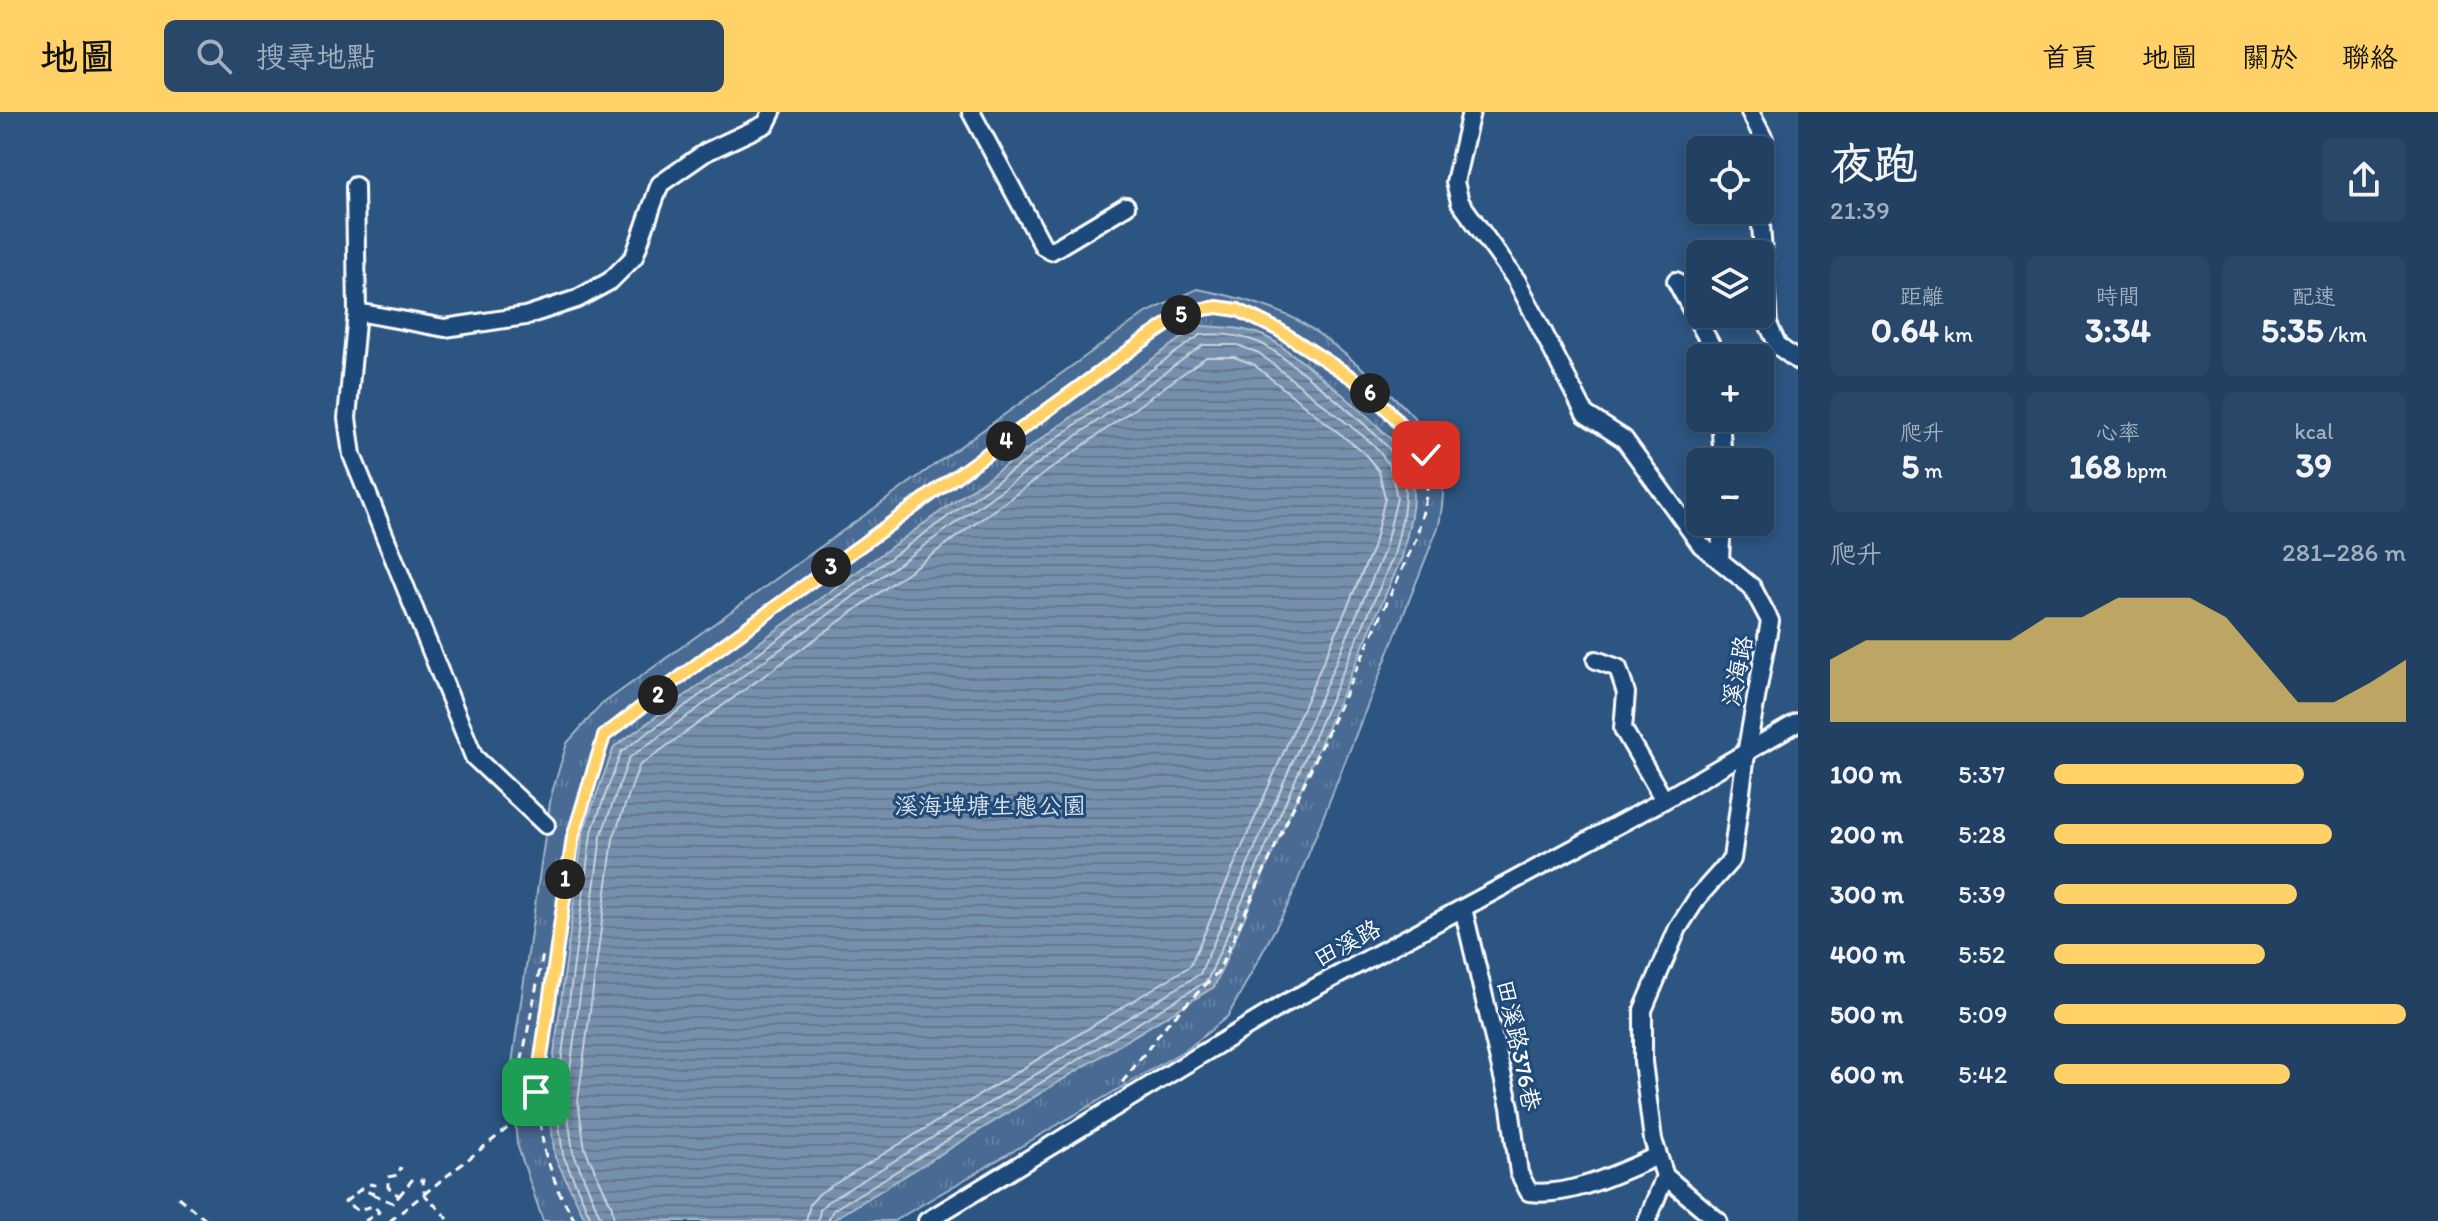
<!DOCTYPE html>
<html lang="zh-TW">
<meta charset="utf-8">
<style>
:root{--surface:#214062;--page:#294768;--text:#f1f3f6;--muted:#a2afbe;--line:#3e5977;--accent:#ffd166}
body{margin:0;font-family:Itim,"LXGW WenKai TC",sans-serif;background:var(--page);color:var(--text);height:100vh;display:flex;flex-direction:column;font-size:30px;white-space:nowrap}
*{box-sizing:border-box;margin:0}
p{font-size:26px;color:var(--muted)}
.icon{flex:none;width:44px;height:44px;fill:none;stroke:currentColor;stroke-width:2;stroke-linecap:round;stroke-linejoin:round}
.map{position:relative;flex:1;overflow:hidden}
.details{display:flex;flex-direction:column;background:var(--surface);width:640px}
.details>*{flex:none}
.tools{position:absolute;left:1686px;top:24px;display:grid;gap:16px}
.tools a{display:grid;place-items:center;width:88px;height:88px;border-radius:12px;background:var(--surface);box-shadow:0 4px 12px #0003,0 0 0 2px var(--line);font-size:40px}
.pin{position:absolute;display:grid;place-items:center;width:68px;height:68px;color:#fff;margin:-34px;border-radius:16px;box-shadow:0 4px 12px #0006}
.km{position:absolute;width:40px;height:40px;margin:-20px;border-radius:50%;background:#222;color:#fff;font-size:22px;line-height:40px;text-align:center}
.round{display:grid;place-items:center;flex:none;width:84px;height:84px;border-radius:12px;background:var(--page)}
.headline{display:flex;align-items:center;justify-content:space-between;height:136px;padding:0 32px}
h1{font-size:44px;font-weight:700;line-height:60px}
.metrics{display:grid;grid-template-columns:repeat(3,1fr);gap:12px;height:136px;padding:8px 32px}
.metrics div{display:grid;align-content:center;border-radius:12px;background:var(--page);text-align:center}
.metrics b{font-size:34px;font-weight:700}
.metrics small{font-size:22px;font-weight:400}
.metrics p{font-size:22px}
.chart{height:224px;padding:16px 32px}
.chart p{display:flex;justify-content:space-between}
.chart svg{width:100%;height:144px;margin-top:8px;fill:var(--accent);opacity:.7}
ul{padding:0 32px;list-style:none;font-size:26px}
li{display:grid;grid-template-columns:128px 96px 1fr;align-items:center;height:60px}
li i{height:20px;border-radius:10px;background:var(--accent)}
header{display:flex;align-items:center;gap:48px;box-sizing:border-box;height:112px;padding:0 40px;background:var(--accent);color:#111}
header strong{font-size:38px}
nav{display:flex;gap:44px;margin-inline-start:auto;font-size:28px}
.search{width:560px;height:72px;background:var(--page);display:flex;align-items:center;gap:20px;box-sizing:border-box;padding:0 28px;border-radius:12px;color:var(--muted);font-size:30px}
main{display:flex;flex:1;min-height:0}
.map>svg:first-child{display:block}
.park{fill:url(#park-tufts);stroke:#a4b5c8;stroke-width:2}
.water{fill:url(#water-rules);stroke:#acbcce;stroke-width:2}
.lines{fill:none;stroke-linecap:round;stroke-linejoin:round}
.shore{stroke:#c7d2de;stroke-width:2}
.minor-casing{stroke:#fff;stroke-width:22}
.path{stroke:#fff;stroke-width:3;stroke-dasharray:8 6;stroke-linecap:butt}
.minor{stroke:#1f4a7a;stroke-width:16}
.route-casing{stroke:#fff;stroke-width:16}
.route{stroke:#ffd166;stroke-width:10}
.labels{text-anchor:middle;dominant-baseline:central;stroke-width:6;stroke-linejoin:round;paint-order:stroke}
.street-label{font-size:24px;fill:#fff;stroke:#1f4a7a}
.park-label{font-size:24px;fill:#dae1e9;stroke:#1f4a7a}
</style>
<header>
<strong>地圖</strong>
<div class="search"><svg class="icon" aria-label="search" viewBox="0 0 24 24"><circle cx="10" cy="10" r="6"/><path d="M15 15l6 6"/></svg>搜尋地點</div>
<nav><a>首頁</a><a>地圖</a><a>關於</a><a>聯絡</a></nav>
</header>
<main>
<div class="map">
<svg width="1798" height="1109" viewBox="0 0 1798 1109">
<defs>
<pattern id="park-tufts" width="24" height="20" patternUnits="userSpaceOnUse" patternTransform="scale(2)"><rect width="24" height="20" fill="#486b92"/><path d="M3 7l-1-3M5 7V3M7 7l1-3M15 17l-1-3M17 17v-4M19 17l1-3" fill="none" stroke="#6381a2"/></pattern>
<pattern id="water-rules" width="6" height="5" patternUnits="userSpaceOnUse" patternTransform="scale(2)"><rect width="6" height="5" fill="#748fad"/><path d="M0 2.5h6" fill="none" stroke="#66788b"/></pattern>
</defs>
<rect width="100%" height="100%" fill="#2c5582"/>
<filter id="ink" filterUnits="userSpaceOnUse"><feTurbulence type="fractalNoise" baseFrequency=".0125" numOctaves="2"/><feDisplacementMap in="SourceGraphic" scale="16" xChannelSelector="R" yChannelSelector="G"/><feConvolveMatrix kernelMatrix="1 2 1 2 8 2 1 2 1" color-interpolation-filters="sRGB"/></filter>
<g filter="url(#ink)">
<!-- park -->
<path class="park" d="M1197,177C1229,183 1261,191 1291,205C1323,219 1423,304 1436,335C1446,362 1444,387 1439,413L1289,791L1228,904L1190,935L894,1109H543L517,1032L511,958L551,684L567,631L601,593L1144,202Z"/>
<!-- water -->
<path class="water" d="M1198,214C1222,215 1242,215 1264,224C1288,234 1400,327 1407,349C1420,382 1409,412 1402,445L1214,875L831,1109H586L555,1045L548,989L583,720L614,635Z"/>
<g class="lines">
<!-- shore -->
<path class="shore" d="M592,1109L563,1043L556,989L591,722L621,640L1200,223C1221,221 1241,223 1260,231C1283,241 1392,331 1400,352C1411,383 1401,412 1394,443L1207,869L833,1098L828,1109
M602,1109L573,1040L566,989L601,724L629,646L1203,233H1237L1259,241L1373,332L1390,354L1397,386L1384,440L1200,862L827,1090L820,1098L818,1109
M614,1109L612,1095L585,1037L578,989L613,727L639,654L1206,245H1234L1253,252L1364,341L1379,359L1385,386L1373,436L1190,854L820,1081L810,1092L806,1109"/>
<!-- minor casing -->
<g class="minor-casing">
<path id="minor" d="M971,0L1043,134L1051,139L1126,94
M1471,0L1455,70L1460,90L1517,169L1585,302L1624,327L1701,433L1752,475L1770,509L1746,642L1732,747L1698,785L1678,816L1643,898V950L1653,1028L1665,1064L1647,1109
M1750,0L1764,27L1760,62
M355,74L357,200L347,306L352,343L474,645L546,713
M1760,98L1768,212L1778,234L1798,249
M1676,169L1711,233L1713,246
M357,200L445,216L525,204L577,187L610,169L634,145L660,72L706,40L766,12L772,0
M1720,306L1723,350
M1720,448L1722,410
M1596,548L1618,556L1626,581L1623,617L1664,688
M1463,796L1510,995L1519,1061L1529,1080C1574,1085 1618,1060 1658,1044
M1665,1064L1718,1109
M927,1109L1286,891L1664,688L1798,610"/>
</g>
<!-- path -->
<path class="path" d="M373,1082L393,1091L399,1084L388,1075V1065L398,1063L401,1055
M424,1082L523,1004L521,952L543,842
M399,1084L412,1068H423L424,1080
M178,1085L207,1109
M365,1109L379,1100L374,1094L357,1098L345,1090L361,1077L373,1082L375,1073L369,1072
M390,1109L424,1082L450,1109
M575,1109L558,1078L544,1038L536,980L573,725L604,624L1140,231C1164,215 1185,196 1216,195C1261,193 1408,301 1426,343C1434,364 1421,406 1416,427L1218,860L1167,912L1121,972"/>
<!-- minor -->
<use href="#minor" class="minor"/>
</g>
</g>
<g class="lines" filter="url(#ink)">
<!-- route casing -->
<g class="route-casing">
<path id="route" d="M536,980L573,725L604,624L704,547L1140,231L1186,200L1217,195L1238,198L1279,218L1354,267L1387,297L1426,343"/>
</g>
<!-- route -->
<use href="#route" class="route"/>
</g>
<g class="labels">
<!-- street labels -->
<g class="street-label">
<text transform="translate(1737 559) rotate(-79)">溪海路</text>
<text transform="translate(1347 831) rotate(-28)">田溪路</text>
<text transform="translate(1519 933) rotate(78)">田溪路376巷</text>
</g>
<!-- park labels -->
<g class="park-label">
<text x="990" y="693">溪海埤塘生態公園</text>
</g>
</g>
</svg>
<div class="tools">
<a><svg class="icon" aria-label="locate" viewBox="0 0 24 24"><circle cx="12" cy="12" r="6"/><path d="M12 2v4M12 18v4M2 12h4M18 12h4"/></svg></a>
<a><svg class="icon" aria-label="layers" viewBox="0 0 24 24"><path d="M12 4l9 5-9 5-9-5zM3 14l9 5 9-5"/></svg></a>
<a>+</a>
<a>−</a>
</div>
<div class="pin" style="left:536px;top:980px;background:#1e9e55"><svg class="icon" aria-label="arrive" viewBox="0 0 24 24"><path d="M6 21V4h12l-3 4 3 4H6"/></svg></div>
<div class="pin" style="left:1426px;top:343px;background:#d93025"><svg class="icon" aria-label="check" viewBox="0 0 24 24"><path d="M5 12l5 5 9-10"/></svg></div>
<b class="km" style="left:565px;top:767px">1</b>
<b class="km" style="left:658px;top:583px">2</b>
<b class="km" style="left:831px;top:455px">3</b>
<b class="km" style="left:1006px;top:329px">4</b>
<b class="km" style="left:1181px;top:203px">5</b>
<b class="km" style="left:1370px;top:281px">6</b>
</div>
<section class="details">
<div class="headline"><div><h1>夜跑</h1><p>21:39</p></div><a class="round"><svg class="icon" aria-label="share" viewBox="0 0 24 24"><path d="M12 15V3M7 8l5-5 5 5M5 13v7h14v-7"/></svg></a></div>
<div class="metrics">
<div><p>距離</p><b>0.64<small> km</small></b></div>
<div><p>時間</p><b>3:34</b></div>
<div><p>配速</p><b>5:35<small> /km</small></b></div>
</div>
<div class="metrics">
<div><p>爬升</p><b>5<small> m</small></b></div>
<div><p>心率</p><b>168<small> bpm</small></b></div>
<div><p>kcal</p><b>39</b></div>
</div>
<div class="chart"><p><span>爬升</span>281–286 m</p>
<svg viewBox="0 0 160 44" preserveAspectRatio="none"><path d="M0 44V25L10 19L20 19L30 19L40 19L50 19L60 12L70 12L80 6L90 6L100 6L110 12L120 25L130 38L140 38L150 32L160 25V44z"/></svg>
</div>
<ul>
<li><b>100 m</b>5:37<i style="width:71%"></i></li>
<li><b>200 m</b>5:28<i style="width:79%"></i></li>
<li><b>300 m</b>5:39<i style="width:69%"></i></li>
<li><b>400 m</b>5:52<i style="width:60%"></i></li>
<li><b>500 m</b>5:09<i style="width:100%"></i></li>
<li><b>600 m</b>5:42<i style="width:67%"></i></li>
</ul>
</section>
</main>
